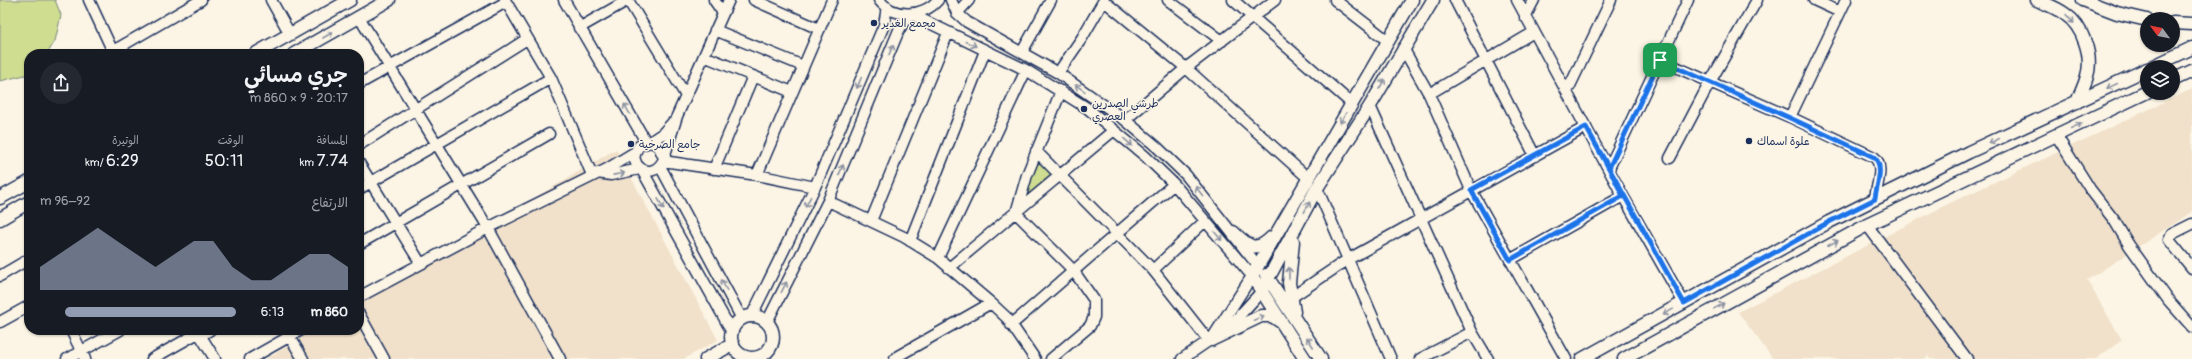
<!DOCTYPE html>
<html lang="ar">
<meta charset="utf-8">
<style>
:root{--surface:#171b24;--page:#242831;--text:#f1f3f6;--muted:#9ea1a6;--accent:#919bb2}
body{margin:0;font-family:Pangolin,"Playpen Sans Arabic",sans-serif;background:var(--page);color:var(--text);direction:rtl;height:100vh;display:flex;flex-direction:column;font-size:15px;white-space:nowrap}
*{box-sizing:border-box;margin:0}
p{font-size:13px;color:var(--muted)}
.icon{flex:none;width:22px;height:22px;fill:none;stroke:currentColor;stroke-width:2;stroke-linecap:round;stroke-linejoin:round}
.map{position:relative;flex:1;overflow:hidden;direction:ltr}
.sheet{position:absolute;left:24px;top:49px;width:340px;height:286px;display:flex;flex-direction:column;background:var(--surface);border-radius:16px;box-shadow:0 1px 3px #0004;direction:rtl}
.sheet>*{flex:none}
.needle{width:26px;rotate:302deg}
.buttons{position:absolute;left:2140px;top:12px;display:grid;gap:8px}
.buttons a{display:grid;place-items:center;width:40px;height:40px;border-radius:50%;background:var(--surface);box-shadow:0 1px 3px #0004;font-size:20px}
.pin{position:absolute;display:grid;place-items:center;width:34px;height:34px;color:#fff;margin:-17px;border-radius:8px;box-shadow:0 2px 6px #0006}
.round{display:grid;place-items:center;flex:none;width:42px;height:42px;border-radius:21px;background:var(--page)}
.head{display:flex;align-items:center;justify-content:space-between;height:68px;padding:0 16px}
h1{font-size:22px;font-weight:600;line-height:30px}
.stats{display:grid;grid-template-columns:repeat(3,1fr);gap:6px;height:68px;padding:4px 16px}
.stats div{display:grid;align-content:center}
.stats b{font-size:17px;font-weight:600}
.stats small{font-size:11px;font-weight:400}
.stats p{font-size:11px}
.chart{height:112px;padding:8px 16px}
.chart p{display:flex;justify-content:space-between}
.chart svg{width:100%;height:72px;margin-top:4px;fill:var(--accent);opacity:.7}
ul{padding:0 16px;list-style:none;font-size:13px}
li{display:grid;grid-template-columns:64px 48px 1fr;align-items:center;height:30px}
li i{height:10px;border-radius:5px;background:var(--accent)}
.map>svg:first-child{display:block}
.built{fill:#f1e1ca}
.green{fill:#cfdd91;stroke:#758678}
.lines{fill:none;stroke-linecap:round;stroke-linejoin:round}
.minor-casing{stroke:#1b2f5e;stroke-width:13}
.major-casing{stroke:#1b2f5e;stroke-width:15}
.minor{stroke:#fcf5e5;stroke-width:10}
.major{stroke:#fcf5e5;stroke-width:12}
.oneway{stroke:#8c92a2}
.route-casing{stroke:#fff;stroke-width:8}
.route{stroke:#1a73e8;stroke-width:5}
.poi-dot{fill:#1b2f5e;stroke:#fcf5e5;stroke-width:1.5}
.labels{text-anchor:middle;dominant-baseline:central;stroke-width:3;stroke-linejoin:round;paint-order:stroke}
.poi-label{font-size:11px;fill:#1b2f5e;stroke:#fcf5e5;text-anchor:start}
</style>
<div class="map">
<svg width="2192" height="359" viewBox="0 0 2192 359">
<rect width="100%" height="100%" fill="#fcf5e5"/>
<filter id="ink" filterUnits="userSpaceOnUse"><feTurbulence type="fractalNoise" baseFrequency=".025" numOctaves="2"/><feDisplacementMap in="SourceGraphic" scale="8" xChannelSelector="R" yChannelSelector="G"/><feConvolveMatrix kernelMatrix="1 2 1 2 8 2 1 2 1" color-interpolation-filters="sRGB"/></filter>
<g filter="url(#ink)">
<!-- built -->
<path class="built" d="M2192,89V212L2087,280L2122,340L2096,359H1930L1928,356L1924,359H1773L1738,312L1948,204Z
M616,149L718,340L684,359H266L314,330H359V303Z"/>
<!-- green -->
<path class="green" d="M0,0H55L61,15L55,41L47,54H29V74L0,81Z
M1039,159L1054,176L1022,204L1034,164Z"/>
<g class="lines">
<!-- minor casing -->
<g class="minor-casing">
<path id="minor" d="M89,0L114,54
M271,0L290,34
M505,0L551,78L592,175
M564,0L646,142
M628,0L686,96
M714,0L723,13
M754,0L819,29
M879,0C894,19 923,17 938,0
M951,0L957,13L967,22L1058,73L1125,120L1157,147L1186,175L1258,266
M1168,0L1222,41
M1233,0L1351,103
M1335,0L1388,41
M1455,0L1535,156
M1517,0L1623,196L1684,303
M1814,0L1840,12
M1104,1L1186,68L1308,178
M957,13L969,0
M911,14L1026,70L1087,108L1145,156L1174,184L1252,276L1211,340
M359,17L488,228L560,359
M1525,17L1534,0
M579,28L628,0
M715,30L803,66
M1403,48L1429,94L1471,190L1566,359
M113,51L201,0
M1022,52L1051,0
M704,56L792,92
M1660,60L1790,117L1874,157C1885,165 1876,187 1875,199
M1058,73L1082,38L1104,0
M359,84L506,2
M1567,92L1611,0
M1429,94L1534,32
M1370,106L1472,332L1488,359
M1790,117L1846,0
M1125,120L1186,68L1275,0
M2056,135L2090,189L2114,220L2129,245L2169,301L2192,327
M650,142L662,134L672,123
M359,145L527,39
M1036,151L1153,270L1209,341
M664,158L658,145L650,142L639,146C624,164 651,183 663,161L677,116L729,0
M1670,158L1710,82L1757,0
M663,161L757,175L815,187
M359,163L421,264
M660,166L742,319
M1609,168L1688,0
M714,169L753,76
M642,170L732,332
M597,173L611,175L640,169
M757,175L832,0
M1317,188L1391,359
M359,189L551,78
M828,201L904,237L938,258L991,303L1007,318L1035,359
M871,221L948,33
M2192,224L2172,234L2169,240L2192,268
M1867,225L1967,359
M910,241L985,51
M359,244L549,134
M938,258L1026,70
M1510,260L1623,196
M949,268L1114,130
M1153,270L1205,221
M0,276L29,259
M359,297L488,228L607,169L635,152
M1286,301L1347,260L1586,127
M359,314L384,359
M751,317L815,187L884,25L887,7
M0,322L29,306
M767,322L828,201L899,30L909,14
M1011,325L1174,184
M71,330L85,359
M197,330L215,359
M286,330L303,359
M200,336L210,330
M67,359L120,330
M152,359L198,333
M250,359L301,330
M895,359L898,356L991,303
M1051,359L1090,326L1094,317V300L1073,270L1016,213L1027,175L1061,91
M1182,359L1229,327L1261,292
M1420,359L1472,332"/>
</g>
<!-- major casing -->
<g class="major-casing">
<path id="major" d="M2037,0C2046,4 2057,8 2065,14C2083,26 2093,56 2087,76C2085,85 2080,94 2077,102
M2083,0L2117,13L2147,20
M2173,23L2192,24
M255,54L350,0
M294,54L389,0
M2152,67L2192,48
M2173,80L2192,71
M0,198L29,182
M0,219L29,202
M1233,232C1248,246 1255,254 1272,237
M1293,241L1289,283L1294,312
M1266,275L1321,359
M1261,292L1317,188L1370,106L1433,0
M731 337a21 21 0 1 1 42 0a21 21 0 1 1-42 0Z
M1211,340L1261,316H1272L1281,322
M706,359L733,344
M1305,359L1252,276L1412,0
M1582,359L1829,222L1969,152L2147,69
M1624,359L1867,225L2147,92"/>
</g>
<!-- minor -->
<use href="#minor" class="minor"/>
<!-- major -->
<use href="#major" class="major"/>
</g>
<!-- one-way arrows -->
<defs><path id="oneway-shaft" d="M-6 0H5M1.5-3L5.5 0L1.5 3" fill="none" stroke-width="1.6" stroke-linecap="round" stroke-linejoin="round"/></defs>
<g class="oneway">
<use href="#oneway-shaft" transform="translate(2070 19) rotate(48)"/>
<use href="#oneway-shaft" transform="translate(328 35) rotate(-30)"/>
<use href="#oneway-shaft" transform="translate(971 44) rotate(25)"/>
<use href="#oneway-shaft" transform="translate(891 50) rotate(-67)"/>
<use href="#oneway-shaft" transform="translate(859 83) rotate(113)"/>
<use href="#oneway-shaft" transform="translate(1382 84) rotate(-60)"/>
<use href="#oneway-shaft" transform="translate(2112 86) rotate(155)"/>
<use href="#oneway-shaft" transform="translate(1080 88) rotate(-146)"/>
<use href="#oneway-shaft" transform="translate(627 109) rotate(-120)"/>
<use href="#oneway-shaft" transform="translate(1343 118) rotate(120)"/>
<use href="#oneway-shaft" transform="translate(2076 126) rotate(-25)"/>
<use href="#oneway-shaft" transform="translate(1994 141) rotate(155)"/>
<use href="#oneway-shaft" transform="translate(1128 142) rotate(41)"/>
<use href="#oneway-shaft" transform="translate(841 170) rotate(-67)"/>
<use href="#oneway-shaft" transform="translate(619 174) rotate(-11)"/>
<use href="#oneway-shaft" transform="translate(1199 191) rotate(-129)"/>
<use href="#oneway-shaft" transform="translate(808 202) rotate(116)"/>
<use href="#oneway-shaft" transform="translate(661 204) rotate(61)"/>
<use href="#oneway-shaft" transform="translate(1307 207) rotate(-62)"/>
<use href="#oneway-shaft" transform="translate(1218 236) rotate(50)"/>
<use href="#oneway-shaft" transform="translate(1833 243) rotate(-28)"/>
<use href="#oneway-shaft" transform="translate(1289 273) rotate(-90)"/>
<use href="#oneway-shaft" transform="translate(724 285) rotate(-118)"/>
<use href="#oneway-shaft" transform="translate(784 287) rotate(-63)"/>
<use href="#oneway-shaft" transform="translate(1719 306) rotate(-29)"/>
<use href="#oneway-shaft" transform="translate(1668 312) rotate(151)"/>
<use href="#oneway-shaft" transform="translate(1259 318) rotate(-22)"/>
<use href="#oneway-shaft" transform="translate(1310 342) rotate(-123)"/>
</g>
</g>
<g class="lines" filter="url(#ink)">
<!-- route casing -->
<g class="route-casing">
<path id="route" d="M1660,60L1609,168L1623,196L1510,260L1471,190L1586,127L1684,303L1829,222L1875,199C1876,187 1885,166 1874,157L1790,118L1660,60"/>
</g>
<!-- route -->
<use href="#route" class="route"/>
</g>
<!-- markers -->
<g class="poi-dot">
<circle cx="874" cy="23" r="4"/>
<circle cx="1084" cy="109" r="4"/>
<circle cx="1749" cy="141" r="4"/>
<circle cx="631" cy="144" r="4"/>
</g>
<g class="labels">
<!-- poi labels -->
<g class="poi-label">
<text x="882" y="23">مجمع الغدير</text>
<text x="1092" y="103">طرشي الصدرين<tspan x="1092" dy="13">العصري</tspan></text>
<text x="1757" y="141">علوة اسماك</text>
<text x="639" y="144">جامع الصرخية</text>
</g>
</g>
</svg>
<div class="buttons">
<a><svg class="needle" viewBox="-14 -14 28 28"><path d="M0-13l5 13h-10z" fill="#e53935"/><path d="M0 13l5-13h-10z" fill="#9ea1a6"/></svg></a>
<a><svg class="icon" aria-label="layers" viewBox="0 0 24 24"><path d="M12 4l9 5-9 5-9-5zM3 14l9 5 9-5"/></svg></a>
</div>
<div class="pin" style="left:1660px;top:60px;background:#1e9e55"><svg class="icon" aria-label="arrive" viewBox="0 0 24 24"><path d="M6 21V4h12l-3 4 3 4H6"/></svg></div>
<section class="sheet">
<div class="head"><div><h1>جري مسائي</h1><p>20:17 · 9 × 860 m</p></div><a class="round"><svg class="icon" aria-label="share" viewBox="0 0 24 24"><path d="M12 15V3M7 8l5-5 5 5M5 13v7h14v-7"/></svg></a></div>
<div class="stats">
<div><p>المسافة</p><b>7.74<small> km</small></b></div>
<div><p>الوقت</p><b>50:11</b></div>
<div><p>الوتيرة</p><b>6:29<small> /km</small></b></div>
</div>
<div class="chart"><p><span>الارتفاع</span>92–96 m</p>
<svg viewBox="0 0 160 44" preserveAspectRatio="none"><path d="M0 44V30L10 22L20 14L30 6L40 14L50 22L60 30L70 22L80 14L90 14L100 30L110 38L120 38L130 30L140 22L150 22L160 30V44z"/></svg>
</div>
<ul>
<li><b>860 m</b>6:13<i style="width:87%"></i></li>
</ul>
</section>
</div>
